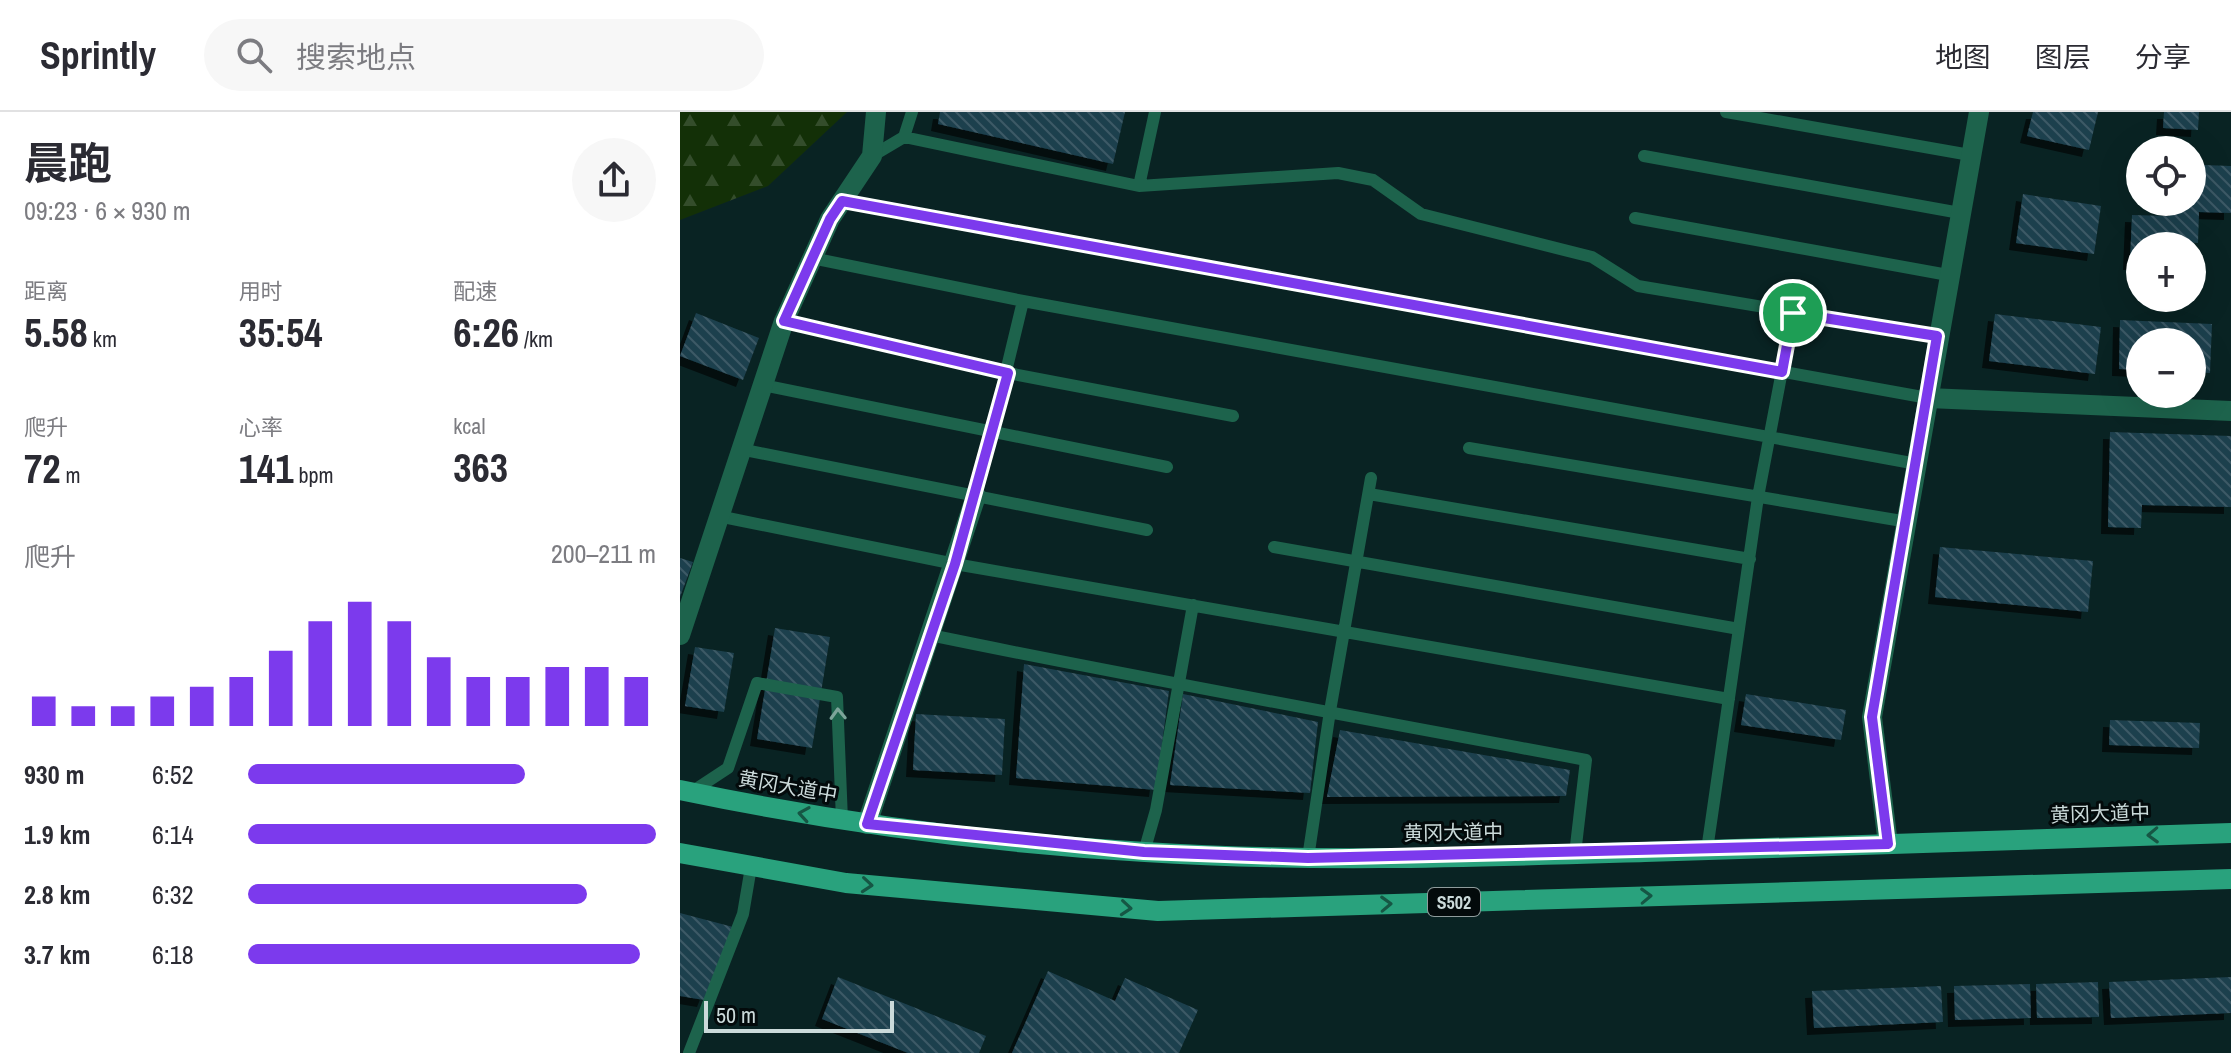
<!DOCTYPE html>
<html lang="zh">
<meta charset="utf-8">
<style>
:root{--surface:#fff;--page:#f7f7f7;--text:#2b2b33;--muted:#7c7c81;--line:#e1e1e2;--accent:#7c3aed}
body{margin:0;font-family:"Archivo Narrow","Noto Sans SC",sans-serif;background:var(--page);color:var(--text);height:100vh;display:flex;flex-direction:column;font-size:30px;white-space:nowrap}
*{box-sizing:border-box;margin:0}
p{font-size:26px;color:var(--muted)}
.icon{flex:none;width:44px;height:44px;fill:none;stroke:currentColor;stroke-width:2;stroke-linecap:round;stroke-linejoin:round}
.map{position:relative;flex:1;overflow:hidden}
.drawer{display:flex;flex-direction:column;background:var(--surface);width:680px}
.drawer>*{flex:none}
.buttons{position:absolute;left:1446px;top:24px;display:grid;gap:16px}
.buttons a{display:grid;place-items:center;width:80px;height:80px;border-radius:50%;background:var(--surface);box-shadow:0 8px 32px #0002;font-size:40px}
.scale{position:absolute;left:24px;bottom:20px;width:190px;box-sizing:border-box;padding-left:8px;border:4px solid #cbdada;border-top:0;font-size:22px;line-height:28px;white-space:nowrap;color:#cbdada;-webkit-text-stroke:6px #030a0b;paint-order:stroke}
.pin{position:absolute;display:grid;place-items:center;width:68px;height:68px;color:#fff;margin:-34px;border:4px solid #fff;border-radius:50%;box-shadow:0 2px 8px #0007}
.round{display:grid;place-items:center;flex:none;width:84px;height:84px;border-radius:42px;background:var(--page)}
.head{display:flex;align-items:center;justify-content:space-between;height:136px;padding:0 24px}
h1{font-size:44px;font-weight:700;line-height:60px}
.stats{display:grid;grid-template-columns:repeat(3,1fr);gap:12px;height:136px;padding:8px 24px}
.stats div{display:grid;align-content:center}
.stats b{font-size:40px;font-weight:700}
.stats small{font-size:22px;font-weight:400}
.stats p{font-size:22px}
.chart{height:224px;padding:16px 24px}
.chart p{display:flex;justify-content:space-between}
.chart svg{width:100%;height:144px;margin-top:8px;stroke:var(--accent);stroke-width:6}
ul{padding:0 24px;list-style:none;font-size:26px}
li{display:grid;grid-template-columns:128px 96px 1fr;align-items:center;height:60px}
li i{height:20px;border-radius:10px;background:var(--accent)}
header{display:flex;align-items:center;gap:48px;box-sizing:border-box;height:112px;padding:0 40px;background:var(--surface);border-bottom:2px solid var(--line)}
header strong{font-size:38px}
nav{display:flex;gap:44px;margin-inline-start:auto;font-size:28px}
.search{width:560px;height:72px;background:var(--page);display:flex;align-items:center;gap:20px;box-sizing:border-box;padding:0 28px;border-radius:44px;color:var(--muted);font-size:30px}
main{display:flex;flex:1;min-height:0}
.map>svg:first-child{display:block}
.forest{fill:url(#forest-firs)}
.building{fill:url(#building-back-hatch);filter:url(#shadow)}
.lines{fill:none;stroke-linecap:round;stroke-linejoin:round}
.service{stroke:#1d634c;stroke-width:12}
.minor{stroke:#1d634c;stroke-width:20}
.tertiary{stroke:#1d634c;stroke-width:20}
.primary{stroke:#29a27d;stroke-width:20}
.oneway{stroke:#7da49a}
.oneway2{stroke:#165644}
.route-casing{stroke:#fff;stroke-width:16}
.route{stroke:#7c3aed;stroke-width:10}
.labels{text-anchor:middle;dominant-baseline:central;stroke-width:6;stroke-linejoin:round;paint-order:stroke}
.shield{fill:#030a0b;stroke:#8f9c9c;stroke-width:2}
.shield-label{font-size:18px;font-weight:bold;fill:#cbdada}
.street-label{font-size:20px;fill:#cbdada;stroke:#030a0b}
</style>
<header>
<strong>Sprintly</strong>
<div class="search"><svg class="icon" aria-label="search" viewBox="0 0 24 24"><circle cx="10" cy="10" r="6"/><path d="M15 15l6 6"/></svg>搜索地点</div>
<nav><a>地图</a><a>图层</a><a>分享</a></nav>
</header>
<main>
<section class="drawer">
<div class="head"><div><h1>晨跑</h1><p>09:23 · 6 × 930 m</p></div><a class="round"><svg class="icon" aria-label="share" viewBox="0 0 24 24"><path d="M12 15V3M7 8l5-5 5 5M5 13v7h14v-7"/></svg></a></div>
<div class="stats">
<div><p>距离</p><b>5.58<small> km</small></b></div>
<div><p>用时</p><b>35:54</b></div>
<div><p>配速</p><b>6:26<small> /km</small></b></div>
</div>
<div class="stats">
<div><p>爬升</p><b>72<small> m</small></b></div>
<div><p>心率</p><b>141<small> bpm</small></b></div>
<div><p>kcal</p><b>363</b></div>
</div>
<div class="chart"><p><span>爬升</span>200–211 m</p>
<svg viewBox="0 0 160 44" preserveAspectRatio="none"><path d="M5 44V35M15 44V38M25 44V38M35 44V35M45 44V32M55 44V29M65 44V21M75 44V12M85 44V6M95 44V12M105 44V23M115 44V29M125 44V29M135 44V26M145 44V26M155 44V29"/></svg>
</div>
<ul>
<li><b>930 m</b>6:52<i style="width:68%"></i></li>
<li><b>1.9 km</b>6:14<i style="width:100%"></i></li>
<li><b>2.8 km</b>6:32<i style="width:83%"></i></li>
<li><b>3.7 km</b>6:18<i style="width:96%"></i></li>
</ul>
</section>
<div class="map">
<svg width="1551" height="941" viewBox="0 0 1551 941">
<defs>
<pattern id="forest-firs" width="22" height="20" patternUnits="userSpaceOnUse" patternTransform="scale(2)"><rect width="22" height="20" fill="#133007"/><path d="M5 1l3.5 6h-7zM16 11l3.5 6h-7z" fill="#344d2b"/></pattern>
<pattern id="building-back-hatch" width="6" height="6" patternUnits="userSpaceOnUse" patternTransform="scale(2)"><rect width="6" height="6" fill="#1d3f4d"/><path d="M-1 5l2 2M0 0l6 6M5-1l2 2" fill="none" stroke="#3c5a66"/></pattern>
<filter id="shadow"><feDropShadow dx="-7" dy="7" stdDeviation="0" flood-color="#0009"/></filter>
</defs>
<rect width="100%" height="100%" fill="#092323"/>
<!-- forest -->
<path class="forest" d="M0,0H167L88,74L0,108Z"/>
<!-- building -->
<path class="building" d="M260,0H445L433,52L258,12Z
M1353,0H1418L1409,38L1347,24Z
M1484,0H1519L1518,18L1483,16Z
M1524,53L1551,54V101L1519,100L1518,131L1479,129V134H1460V151H1450L1452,103L1489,104V90H1512V78H1523Z
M1343,82L1421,94L1414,142L1336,131Z
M16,201L79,226L63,268L0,244Z
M1315,202L1421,215L1415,262L1309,249Z
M1440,208L1532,212L1530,261L1512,260V230H1460V258L1439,257Z
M1430,320L1551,324V395L1462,393L1461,416L1428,415Z
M1260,435L1413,449L1408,500L1255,485Z
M0,446L13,450L0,485Z
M95,516L150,525L132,636L77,627Z
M15,535L54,541L44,600L5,594Z
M344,552L489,579L476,678L336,666Z
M503,582L638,610L630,681L490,673Z
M1066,582L1166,598L1161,628L1061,613Z
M236,602L325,607L322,663L233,658Z
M1430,608L1520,611L1519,636L1429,633Z
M660,618L890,658L886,684L647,685Z
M0,801L53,815L24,888L0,884Z
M368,859L435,889L445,866L518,898L499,941H332Z
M158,865L306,924L299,941H228L142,907Z
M1551,865V901L1431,906L1429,870Z
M1418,870L1419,905L1357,906L1356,872Z
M1350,872L1351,906L1275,908L1274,874Z
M1261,874L1263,910L1134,916L1132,879Z"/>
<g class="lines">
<!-- service -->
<path class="service" d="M1046,0L1290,43
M224,25L232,0
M192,44L224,25L459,74L475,0
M964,44L1280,101
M459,74L658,61L693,68L741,102L912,145L958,174L1257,224
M162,89L1248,286
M955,106L1268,163
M132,146L343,189L1237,352
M104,209L328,261L553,304
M82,273L487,355
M789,336L1228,410
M60,337L467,418
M689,382L1070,447
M296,384L343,189
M38,404L275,452L1049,587
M594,435L1059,517
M250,523C468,568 687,607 906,648L895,742
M10,681L48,656L77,571L157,585L162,708
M1027,738L1078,385L1113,201
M464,740L476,698L513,493
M628,746L650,599L691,366
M9,941L63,802L71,755"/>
<!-- minor -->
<path class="minor" d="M1248,286L1551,299
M187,712L296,384"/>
<!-- tertiary -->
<path class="tertiary" d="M0,523L104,209L150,107L192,44L196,0
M1208,732L1192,605L1299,0"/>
<!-- primary -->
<path class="primary" d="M0,678C153,710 309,731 465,740C631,751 798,745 965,740C1160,734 1356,727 1551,721
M0,741L166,771L478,799L1551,767"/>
</g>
<!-- one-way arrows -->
<defs><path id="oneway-chevron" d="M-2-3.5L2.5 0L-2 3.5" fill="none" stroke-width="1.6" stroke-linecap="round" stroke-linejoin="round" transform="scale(2)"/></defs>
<use class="oneway" href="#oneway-chevron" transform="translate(158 602) rotate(-92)"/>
<g class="oneway2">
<use href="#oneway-chevron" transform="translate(124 702) rotate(-171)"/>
<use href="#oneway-chevron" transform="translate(1473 723) rotate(178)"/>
<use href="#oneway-chevron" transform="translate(187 773) rotate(5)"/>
<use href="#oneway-chevron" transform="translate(966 784) rotate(-2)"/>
<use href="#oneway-chevron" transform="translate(706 792) rotate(-2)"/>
<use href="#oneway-chevron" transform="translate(446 796) rotate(5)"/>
</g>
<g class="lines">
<!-- route casing -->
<g class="route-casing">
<path id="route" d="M162,89L1102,260L1113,201L1257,224L1192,605L1208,732L628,746L464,740L187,712L275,452L328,261L104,209L150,107Z"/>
</g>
<!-- route -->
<use href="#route" class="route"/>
</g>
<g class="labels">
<!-- shield labels -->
<rect class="shield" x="748" y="776" width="52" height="28" rx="6"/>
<g class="shield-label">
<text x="774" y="790">S502</text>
</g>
<!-- street labels -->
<g class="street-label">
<text transform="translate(108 674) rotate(10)">黄冈大道中</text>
<text transform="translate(1420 701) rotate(-2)">黄冈大道中</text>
<text transform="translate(773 720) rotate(-1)">黄冈大道中</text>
</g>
</g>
</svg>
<div class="buttons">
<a><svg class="icon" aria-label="locate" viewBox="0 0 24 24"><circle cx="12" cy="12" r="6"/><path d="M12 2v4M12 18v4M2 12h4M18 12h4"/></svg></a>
<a>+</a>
<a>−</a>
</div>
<div class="scale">50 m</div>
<div class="pin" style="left:1113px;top:201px;background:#1e9e55"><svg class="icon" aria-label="arrive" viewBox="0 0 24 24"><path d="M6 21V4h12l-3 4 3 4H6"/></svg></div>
</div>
</main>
